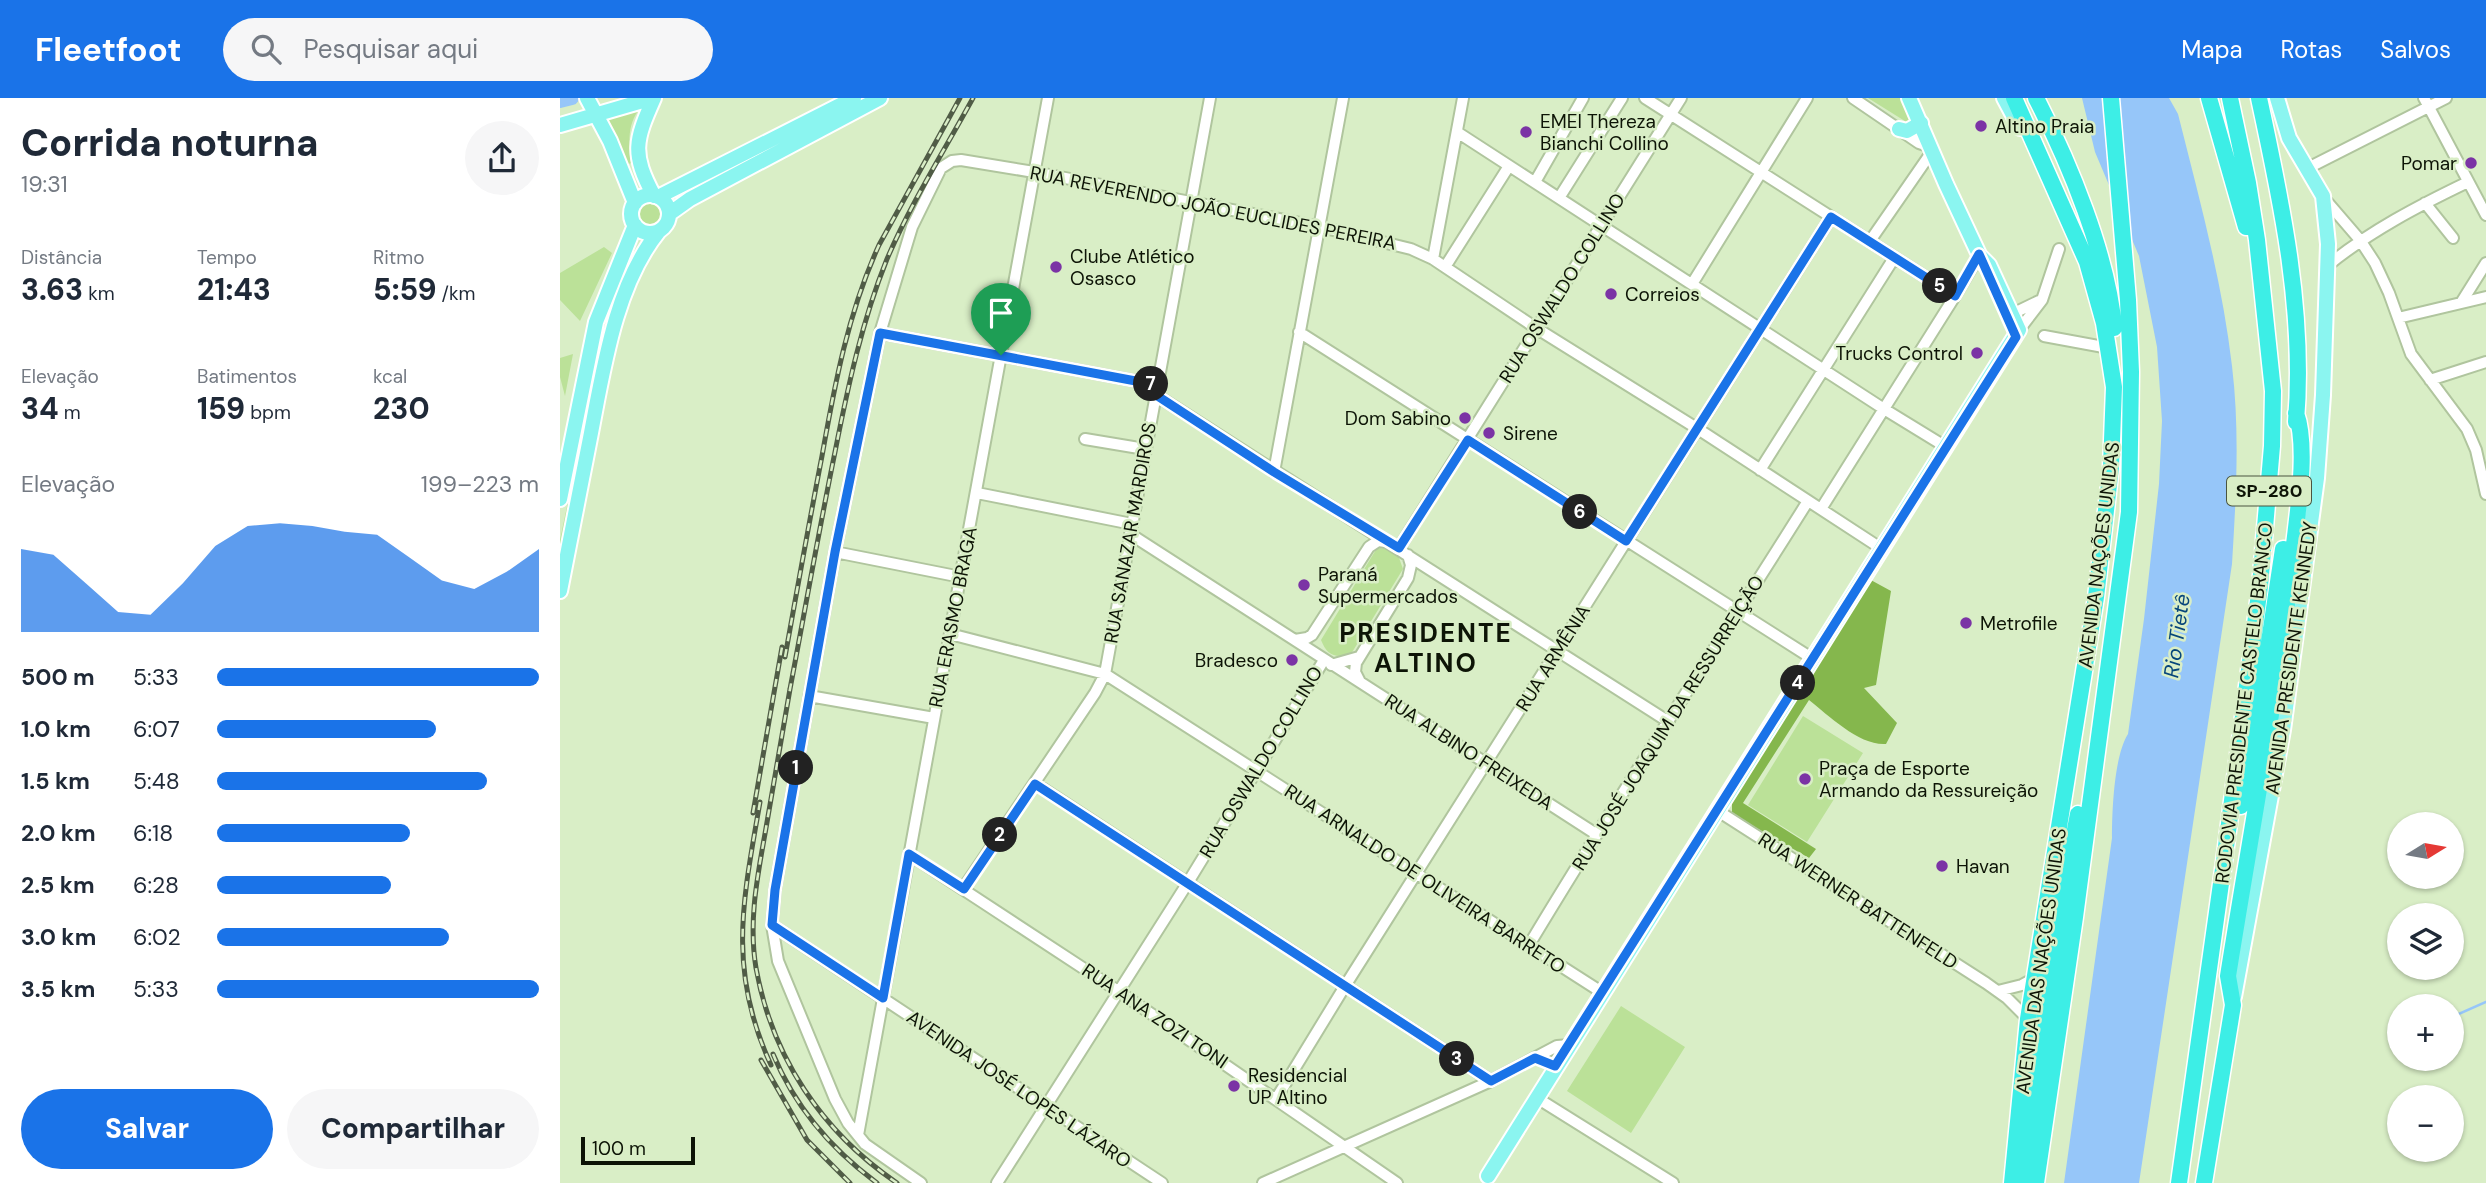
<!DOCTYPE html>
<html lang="pt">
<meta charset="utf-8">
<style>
:root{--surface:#fff;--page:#f6f6f7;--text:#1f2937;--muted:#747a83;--accent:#1a73e8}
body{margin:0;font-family:"DM Sans",sans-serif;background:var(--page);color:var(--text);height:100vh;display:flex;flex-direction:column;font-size:26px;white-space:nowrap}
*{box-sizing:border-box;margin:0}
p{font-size:23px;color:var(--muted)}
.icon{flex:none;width:38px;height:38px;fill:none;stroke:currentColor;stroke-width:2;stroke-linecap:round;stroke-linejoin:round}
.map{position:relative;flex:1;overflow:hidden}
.drawer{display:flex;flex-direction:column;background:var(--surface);width:560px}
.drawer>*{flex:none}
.needle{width:46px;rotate:79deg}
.controls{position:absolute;left:1827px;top:714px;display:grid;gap:14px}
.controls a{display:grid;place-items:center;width:77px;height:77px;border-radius:50%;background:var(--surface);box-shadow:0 2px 5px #0004;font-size:35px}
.scale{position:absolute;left:21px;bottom:18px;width:114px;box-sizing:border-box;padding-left:7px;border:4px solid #0d1406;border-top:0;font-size:19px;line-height:24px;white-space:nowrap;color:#0d1406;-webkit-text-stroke:5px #d9eec6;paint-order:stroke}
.pin{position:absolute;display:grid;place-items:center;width:60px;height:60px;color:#fff;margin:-72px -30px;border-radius:50% 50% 50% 0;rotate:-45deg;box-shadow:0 0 7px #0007}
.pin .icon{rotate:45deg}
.km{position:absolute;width:35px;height:35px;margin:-18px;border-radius:50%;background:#222;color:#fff;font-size:19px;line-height:35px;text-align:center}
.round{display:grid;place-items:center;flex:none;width:74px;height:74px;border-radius:37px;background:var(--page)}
.overview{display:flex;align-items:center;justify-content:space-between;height:119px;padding:0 21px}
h1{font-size:38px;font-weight:800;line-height:52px}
.metrics{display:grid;grid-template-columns:repeat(3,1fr);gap:10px;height:119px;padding:7px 21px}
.metrics div{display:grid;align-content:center}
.metrics b{font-size:30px;font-weight:800}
.metrics small{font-size:19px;font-weight:400}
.metrics p{font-size:19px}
.chart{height:196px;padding:14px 21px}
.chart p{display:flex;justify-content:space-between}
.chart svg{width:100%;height:126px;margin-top:7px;fill:var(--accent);opacity:.7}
.cta{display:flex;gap:14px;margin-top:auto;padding:14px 21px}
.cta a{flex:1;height:80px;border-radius:42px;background:var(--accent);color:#fff;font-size:28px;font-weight:800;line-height:80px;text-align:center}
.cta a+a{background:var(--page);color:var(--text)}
ul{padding:0 21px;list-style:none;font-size:23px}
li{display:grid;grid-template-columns:112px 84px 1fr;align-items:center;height:52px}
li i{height:18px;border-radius:9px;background:var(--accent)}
header{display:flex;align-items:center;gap:42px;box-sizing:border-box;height:98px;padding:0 35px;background:var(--accent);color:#fff}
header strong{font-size:33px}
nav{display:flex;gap:38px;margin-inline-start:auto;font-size:24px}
.search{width:490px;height:63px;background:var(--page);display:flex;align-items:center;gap:18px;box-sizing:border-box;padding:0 24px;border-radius:38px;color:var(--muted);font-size:26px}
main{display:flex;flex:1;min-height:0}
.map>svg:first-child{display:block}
.green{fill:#bbe198}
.forest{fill:#85b74d}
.water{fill:#96c6f9}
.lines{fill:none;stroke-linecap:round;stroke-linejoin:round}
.stream{stroke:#96c6f9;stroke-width:2.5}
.river{stroke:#96c6f9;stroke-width:14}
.minor-casing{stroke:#b0c59e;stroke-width:14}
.major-casing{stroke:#fff;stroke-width:18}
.highway-casing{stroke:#fff;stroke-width:19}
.minor{stroke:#fff;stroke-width:10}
.major{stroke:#8bf5f0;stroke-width:14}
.highway{stroke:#3deee6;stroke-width:16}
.rail-casing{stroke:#505c46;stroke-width:5}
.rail{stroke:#d9eec6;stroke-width:2.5;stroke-dasharray:8;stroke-linecap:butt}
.route-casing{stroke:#fff;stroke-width:14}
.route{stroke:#1a73e8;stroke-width:9}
.poi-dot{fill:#7b33a5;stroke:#d9eec6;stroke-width:2.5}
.labels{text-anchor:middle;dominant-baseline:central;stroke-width:5;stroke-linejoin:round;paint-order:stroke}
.shield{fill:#d9eec6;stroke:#4a5540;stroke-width:2}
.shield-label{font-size:18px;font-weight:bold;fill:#0d1406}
.poi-label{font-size:19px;fill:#0d1406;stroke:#d9eec6;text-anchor:start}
.street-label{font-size:19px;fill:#0d1406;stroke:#d9eec6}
.water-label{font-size:21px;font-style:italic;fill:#07467b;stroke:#d9eec6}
.district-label{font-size:26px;font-weight:bold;letter-spacing:2px;fill:#0d1406;stroke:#d9eec6}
</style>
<header>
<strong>Fleetfoot</strong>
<div class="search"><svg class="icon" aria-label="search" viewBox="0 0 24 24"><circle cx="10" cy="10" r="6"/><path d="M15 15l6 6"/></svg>Pesquisar aqui</div>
<nav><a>Mapa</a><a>Rotas</a><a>Salvos</a></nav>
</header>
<main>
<section class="drawer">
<div class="overview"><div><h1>Corrida noturna</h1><p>19:31</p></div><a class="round"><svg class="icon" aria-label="share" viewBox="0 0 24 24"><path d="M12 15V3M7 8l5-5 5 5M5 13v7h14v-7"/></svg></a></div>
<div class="metrics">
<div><p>Distância</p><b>3.63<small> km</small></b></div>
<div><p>Tempo</p><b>21:43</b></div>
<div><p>Ritmo</p><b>5:59<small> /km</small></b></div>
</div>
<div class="metrics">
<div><p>Elevação</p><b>34<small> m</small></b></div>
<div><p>Batimentos</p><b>159<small> bpm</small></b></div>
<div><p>kcal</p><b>230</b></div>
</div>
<div class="chart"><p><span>Elevação</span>199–223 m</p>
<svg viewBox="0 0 160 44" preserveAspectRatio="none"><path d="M0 44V15L10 17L20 27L30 37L40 38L50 27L60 14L70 7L80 6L90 7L100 9L110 10L120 18L130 26L140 29L150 23L160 15V44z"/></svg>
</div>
<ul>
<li><b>500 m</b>5:33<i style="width:100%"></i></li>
<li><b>1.0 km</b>6:07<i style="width:68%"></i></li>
<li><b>1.5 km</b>5:48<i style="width:84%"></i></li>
<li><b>2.0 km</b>6:18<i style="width:60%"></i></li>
<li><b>2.5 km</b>6:28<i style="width:54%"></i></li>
<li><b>3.0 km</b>6:02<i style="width:72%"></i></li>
<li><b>3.5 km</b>5:33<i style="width:100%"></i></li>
</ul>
<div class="cta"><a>Salvar</a><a>Compartilhar</a></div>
</section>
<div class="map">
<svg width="1926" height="1085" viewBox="0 0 1926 1085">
<rect width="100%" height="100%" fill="#d9eec6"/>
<!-- green -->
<path class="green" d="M1308,0H1342L1354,25H1348Z
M78,13C67,28 69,48 71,65L66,67L44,22Z
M77 116a14 14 0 1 1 28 0a14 14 0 1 1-28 0Z
M44,149L52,155L20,223L0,202V175Z
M42,240H44L0,460V442Z
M13,256L5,298L0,279V260Z
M817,450L828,451L838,457L843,471L791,556C775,561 767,557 761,542Z
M1243,618L1303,655L1247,744L1188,707Z
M1061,908L1125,949L1071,1035L1007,993Z"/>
<!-- forest -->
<path class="forest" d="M1309,481L1331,493L1316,587L1304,590L1337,625L1326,646C1300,648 1269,618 1249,602L1183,705L1256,751L1249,760L1172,716V702Z"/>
<!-- water -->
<path class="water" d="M1522,0H1609L1618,16C1639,100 1662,182 1672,268C1680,334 1676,400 1672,466L1579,1085H1504L1552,740C1552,713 1554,658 1568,636L1584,521L1599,386L1602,323L1597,249L1579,158L1535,54Z"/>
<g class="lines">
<!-- stream -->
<path class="stream" d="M1892,919L1926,904"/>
<!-- river -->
<path class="river" d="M0,3L12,0"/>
<!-- minor casing -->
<g class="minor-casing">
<path id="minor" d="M1085,0L1395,198
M1293,0L1359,45L1371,49
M1864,0L1926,117
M897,34L1324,311L1386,349
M1746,71L1886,0
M975,84L1023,0
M1763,99L1800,142L1815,165L1829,195L1851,256L1907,331L1916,352L1926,396
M999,100L1062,0
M1865,105L1893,140
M1310,143L1373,52
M873,161L903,0
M1767,168C1810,133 1858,108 1908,84
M885,169L949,68
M1132,186L1247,0
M1901,205L1926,165
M1452,216L1479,203
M1838,220L1926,199
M1459,232L1482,202L1499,151
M739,234L1253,561
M320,235L597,287
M1484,238L1549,250
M1870,282L1926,264
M596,297L1109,624
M525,341L585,351
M1200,372L1334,160
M714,374L783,0
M417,395L572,426
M1261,411L1395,198L1419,157
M570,436L1036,736
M839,450L1121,0
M275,454L401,479
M390,536L545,576L1043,895
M735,542L747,540L752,537L809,449L818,443L826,444
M771,567L799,559
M800,584L795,574L796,565L848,480L851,467L848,457
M249,598L374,620
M476,686L931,983
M1158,713L1426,885L1447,900L1468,921
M349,756L558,893L837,1085
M403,791L535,595L545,576L650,0
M212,827L602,1085
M969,847C1059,697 1155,551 1248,403
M1438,893L1462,887L1475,880
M977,1000L1113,1085
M716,1001L785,888L1271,119
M298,1037L488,0
M361,1085L305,1046L288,1025L275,1001L218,863L212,827L215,792L275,454L320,235L352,129L381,70L392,63L401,62L474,74L761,129L851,151L873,161L976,230L1138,331L1322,451
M437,1085L627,786L764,562
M703,1085L931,983L997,948L1010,947"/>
</g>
<!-- major casing -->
<g class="major-casing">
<path id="major" d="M27,0L50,43L75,105
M94,0C75,43 71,55 94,98
M1349,0L1386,86L1423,165
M1444,0L1460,30
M0,27L93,0
M1339,31L1347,33L1361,25
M71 116a19 19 0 1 1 38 0a19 19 0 1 1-38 0Z
M98,99L294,0
M109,116L130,101L320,0
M0,401L36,224L75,127
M0,493C10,442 20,391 30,340C43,273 55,187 99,133
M1674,899L1723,632L1757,380L1763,297L1768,146L1763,98L1729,40L1717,0
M928,1078L1459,232L1429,167L1419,157"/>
</g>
<!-- highway casing -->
<g class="highway-casing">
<path id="highway" d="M1476,0C1509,64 1548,158 1554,230
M1649,0L1686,129
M1699,0C1722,106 1745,215 1736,324
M1681,708L1699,610L1723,451
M1462,1084L1484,923L1508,768L1518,716
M1452,1085L1468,921L1536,499L1551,369L1554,289L1544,225L1527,164L1454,0
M1476,1085L1515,819L1569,414L1571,274L1568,202L1551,0
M1619,1085L1664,764L1700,488L1712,348L1713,293L1697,142L1688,85L1670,0
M1644,1085L1673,907L1668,878C1691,734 1718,592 1734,447C1738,411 1748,348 1736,315"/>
</g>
<!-- minor -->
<use href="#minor" class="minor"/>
<!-- major -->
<use href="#major" class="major"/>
<!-- highway -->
<use href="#highway" class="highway"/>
<!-- rail casing -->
<g class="rail-casing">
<path id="rail" d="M225,559C237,492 249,425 262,358C275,285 288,215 319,147L400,0
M200,704C183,802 167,872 211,967
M193,715L222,549
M213,956C235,1009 271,1051 317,1085
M201,962L247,1042L290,1085
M337,1085C262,1034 212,959 196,870C188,822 198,776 206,730C214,683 222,637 230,591C245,512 259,432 275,354C288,288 302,223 327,161C351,105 384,53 413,0"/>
</g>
<!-- rail -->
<use href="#rail" class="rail"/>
</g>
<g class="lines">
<!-- route casing -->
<g class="route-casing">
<path id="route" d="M1271,119L1395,198L1419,156L1456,239L995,968L975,960L931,983L475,686L404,791L349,756L323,900L212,827L215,792L275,454L320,235L597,287L596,297L714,374L839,450L908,342L1066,443Z"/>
</g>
<!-- route -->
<use href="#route" class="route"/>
</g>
<!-- markers -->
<g class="poi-dot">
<circle cx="1421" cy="28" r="7"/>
<circle cx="966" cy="34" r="7"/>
<circle cx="1911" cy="65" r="7"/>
<circle cx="496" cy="169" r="7"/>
<circle cx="1051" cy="196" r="7"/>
<circle cx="1417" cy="255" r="7"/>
<circle cx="905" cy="320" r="7"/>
<circle cx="929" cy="335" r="7"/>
<circle cx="744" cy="487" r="7"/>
<circle cx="1406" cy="525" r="7"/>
<circle cx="732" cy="562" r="7"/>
<circle cx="1245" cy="681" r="7"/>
<circle cx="1382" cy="768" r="7"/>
<circle cx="674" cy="988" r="7"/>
</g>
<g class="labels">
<!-- shield labels -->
<rect class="shield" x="1667" y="378.5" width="84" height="29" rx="5"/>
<g class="shield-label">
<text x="1709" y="393">SP-280</text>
</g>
<!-- poi labels -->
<g class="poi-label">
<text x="980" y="23">EMEI Thereza<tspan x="980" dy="22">Bianchi Collino</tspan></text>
<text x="1435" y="28">Altino Praia</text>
<text x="1897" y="65" text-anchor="end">Pomar</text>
<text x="510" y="158">Clube Atlético<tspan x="510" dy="22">Osasco</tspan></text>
<text x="1065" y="196">Correios</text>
<text x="1403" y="255" text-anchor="end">Trucks Control</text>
<text x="891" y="320" text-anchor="end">Dom Sabino</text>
<text x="943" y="335">Sirene</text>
<text x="758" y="476">Paraná<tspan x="758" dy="22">Supermercados</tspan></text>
<text x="1420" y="525">Metrofile</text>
<text x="718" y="562" text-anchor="end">Bradesco</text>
<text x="1259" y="670">Praça de Esporte<tspan x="1259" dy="22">Armando da Ressureição</tspan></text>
<text x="1396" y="768">Havan</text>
<text x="688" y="977">Residencial<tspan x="688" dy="22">UP Altino</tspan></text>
</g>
<!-- street labels -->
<g class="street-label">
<text transform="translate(653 110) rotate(11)">RUA REVERENDO JOÃO EUCLIDES PEREIRA</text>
<text transform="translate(1002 190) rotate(-58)">RUA OSWALDO COLLINO</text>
<text transform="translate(570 435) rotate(-80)">RUA SANAZAR MARDIROS</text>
<text transform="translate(1539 457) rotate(-83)">AVENIDA NAÇÕES UNIDAS</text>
<text transform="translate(393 519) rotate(-79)">RUA ERASMO BRAGA</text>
<text transform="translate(993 560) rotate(-58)">RUA ARMÊNIA</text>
<text transform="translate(1731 560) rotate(-82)">AVENIDA PRESIDENTE KENNEDY</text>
<text transform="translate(1684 605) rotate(-83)">RODOVIA PRESIDENTE CASTELO BRANCO</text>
<text transform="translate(1108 625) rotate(-58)">RUA JOSÉ JOAQUIM DA RESSURREIÇÃO</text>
<text transform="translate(909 654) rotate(33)">RUA ALBINO FREIXEDA</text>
<text transform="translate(701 664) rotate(-59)">RUA OSWALDO COLLINO</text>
<text transform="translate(865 781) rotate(33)">RUA ARNALDO DE OLIVEIRA BARRETO</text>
<text transform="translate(1298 803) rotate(33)">RUA WERNER BATTENFELD</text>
<text transform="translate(1481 863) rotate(-82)">AVENIDA DAS NAÇÕES UNIDAS</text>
<text transform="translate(595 918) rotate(34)">RUA ANA ZOZI TONI</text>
<text transform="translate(459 991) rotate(34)">AVENIDA JOSÉ LOPES LÁZARO</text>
</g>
<!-- water labels -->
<g class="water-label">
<text transform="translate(1617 538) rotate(-82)">Rio Tietê</text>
</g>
<!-- district labels -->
<g class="district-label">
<text x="866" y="535">PRESIDENTE<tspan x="866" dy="30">ALTINO</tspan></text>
</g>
</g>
</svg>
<div class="controls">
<a><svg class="needle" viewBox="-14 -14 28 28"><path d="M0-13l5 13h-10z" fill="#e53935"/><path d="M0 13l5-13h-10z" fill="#747a83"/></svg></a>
<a><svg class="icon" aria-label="layers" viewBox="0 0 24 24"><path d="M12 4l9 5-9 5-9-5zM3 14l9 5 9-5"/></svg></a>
<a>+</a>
<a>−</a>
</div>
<div class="scale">100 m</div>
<div class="pin" style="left:441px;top:257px;background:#1e9e55"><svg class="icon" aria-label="arrive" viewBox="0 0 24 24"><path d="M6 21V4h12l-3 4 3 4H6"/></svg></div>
<b class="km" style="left:236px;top:670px">1</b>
<b class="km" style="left:440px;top:737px">2</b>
<b class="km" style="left:897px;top:961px">3</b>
<b class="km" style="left:1238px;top:585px">4</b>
<b class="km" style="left:1380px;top:188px">5</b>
<b class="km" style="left:1020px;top:414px">6</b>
<b class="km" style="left:591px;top:286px">7</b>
</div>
</main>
